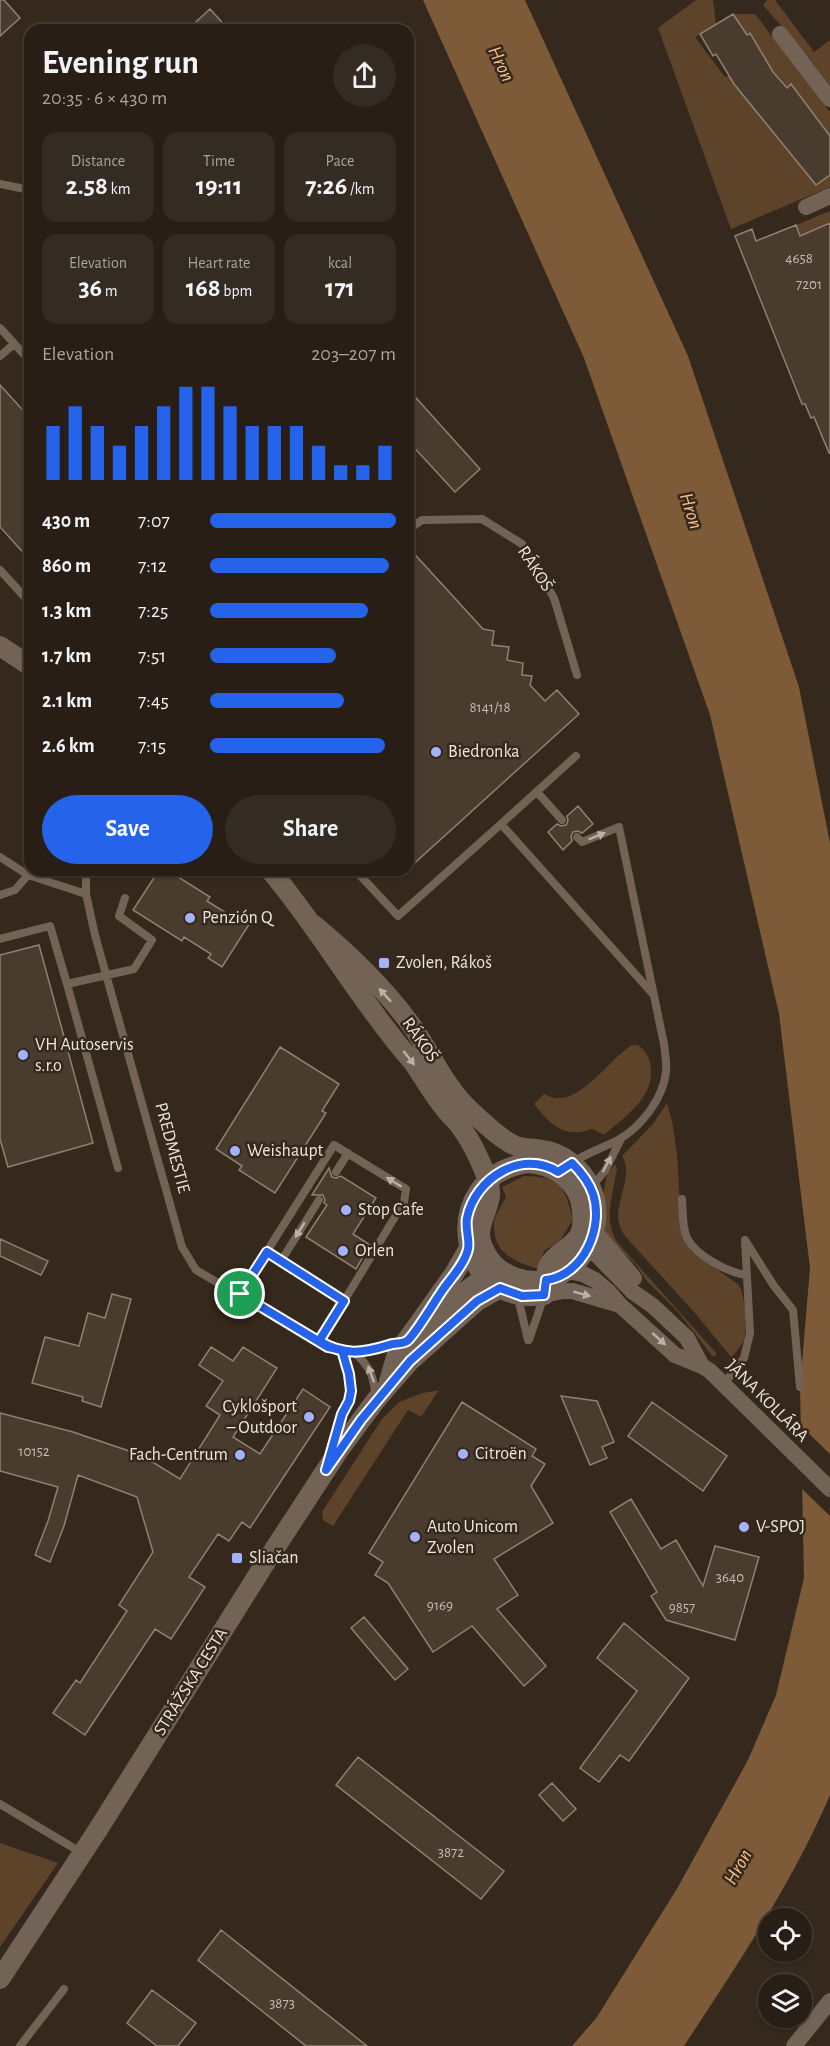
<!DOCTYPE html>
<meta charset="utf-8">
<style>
:root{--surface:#281e15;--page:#342b22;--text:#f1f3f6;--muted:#a5a2a0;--line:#443c34;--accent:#2563eb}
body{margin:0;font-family:"Alegreya Sans",sans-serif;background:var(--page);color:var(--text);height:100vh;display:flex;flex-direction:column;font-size:22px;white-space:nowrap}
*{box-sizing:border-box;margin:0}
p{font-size:20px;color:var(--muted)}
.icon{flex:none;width:33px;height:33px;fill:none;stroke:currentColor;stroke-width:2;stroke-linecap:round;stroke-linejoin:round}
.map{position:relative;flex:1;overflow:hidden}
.drawer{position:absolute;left:24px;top:24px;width:390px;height:852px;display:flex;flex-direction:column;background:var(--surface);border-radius:18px;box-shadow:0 2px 4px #0004,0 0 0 2px var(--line)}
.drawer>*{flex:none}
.buttons{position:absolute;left:758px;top:1908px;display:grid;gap:12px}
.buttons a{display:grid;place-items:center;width:54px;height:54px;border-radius:50%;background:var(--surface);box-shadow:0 2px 4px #0004,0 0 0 2px var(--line);font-size:30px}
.pin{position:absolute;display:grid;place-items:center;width:51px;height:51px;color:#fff;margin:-26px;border:3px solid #fff;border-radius:50%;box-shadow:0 2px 6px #0007}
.round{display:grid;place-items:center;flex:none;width:63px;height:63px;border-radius:32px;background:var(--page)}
.summary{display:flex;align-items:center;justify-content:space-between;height:102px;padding:0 18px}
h1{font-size:33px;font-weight:600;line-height:45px}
.figures{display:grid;grid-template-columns:repeat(3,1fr);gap:9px;height:102px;padding:6px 18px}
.figures div{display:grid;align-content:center;border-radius:15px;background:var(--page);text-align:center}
.figures b{font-size:26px;font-weight:600}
.figures small{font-size:16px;font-weight:400}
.figures p{font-size:16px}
.chart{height:168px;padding:12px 18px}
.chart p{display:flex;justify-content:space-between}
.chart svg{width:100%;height:108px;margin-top:6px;stroke:var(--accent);stroke-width:6}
.action{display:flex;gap:12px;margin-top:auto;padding:12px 18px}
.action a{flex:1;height:69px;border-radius:36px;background:var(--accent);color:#fff;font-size:24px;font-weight:600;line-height:69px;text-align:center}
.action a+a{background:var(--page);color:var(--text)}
ul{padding:0 18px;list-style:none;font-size:20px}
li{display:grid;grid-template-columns:96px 72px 1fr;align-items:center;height:45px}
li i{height:15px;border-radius:8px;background:var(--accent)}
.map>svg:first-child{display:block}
.green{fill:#5d432a}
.water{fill:#7d5a38}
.pier{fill:#35281c}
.building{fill:#493c2f;stroke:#908072;stroke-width:1.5}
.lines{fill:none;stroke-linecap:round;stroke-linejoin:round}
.service{stroke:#726356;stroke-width:8}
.minor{stroke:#726356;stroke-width:16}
.tertiary{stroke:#726356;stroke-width:20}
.oneway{fill:#bcb1a7}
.route-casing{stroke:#fff;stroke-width:12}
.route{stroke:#2563eb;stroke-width:8}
.poi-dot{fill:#a3b2fd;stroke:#35281c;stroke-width:2}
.labels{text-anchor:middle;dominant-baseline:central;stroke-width:5;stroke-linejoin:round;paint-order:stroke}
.number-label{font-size:15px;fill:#c5bbb2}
.street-label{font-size:18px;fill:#eee5dd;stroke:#35281c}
.poi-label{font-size:18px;fill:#eee5dd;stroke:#35281c;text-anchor:start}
.water-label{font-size:20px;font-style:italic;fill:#f9bf87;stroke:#35281c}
</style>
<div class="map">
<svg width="830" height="2046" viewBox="0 0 830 2046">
<rect width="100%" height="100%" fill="#35281c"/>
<!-- green -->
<path class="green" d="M696,0H713L716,24L695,37L725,77L729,76L747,35L733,14H755L830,112V187L731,229L658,28Z
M767,0H775L814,52L830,40V86L808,57L763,5Z
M830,211V313L796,225Z
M632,1045H638C646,1051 650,1058 651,1069C653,1099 624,1117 604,1135L592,1129C564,1139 551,1125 534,1104L544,1094C576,1113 606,1061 632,1045Z
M667,1103L673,1126L677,1154L682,1237L691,1251L739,1285C745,1295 748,1330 743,1342C740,1348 736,1352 731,1357L694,1312L624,1235C621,1229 618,1223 618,1217C618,1197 633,1174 622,1156L653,1124Z
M615,1164L617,1169C613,1194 603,1219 617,1242L717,1354L713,1357L679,1313L646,1280L636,1265L611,1241L605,1230L603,1195L607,1175Z
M524,1176C561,1177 564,1185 573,1219L560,1241L544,1251L538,1269C514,1261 493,1254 494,1224C494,1216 502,1205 506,1197L502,1187Z
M439,1390L421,1417L408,1410L333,1526L323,1520L322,1512L382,1419L399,1402L423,1393Z
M0,1843L58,1863L0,1947Z"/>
<!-- water -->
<path class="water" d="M423,0H525L688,356L799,687L830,843V1795C792,1884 737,1965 684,2046H572L597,2017L678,1887L748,1760L776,1695L804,1578L800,1387L810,1268L779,1014L710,715L584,358Z"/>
<!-- pier -->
<path class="pier" d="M798,1423L830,1454V1516L799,1486Z"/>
<!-- building -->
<path class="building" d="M0,0H4L20,18L0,36Z
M210,9L229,30H187Z
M733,14L747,35L750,33L773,72L787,88L791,84L830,136V175L816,185L734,84L716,54L713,56L700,34Z
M830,223V453H829L814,417L811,418L805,404H802L735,236L752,229L756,241L796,225L800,236Z
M0,385L30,418V560L0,527Z
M408,389L480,469L455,492L408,441Z
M408,547L483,629L494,631L492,645L509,647L507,660L523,663L522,675L532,676L530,685L545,701L557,690L579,714L408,869Z
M578,806L593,824L582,833L578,831L573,832L571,836L572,841L563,850L548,832L557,824L561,826L566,825L568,821L567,816Z
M159,870H167L210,897L207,901L234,918L237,914L250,923L222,967L208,958L211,954L184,937L182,941L133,910Z
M39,945L93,1143L8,1167L0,1139V955Z
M280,1047L339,1084L322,1111L326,1113L275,1193L239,1170L242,1166L216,1149Z
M329,1168L332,1177L336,1178L341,1176L376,1198L353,1234L370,1245L356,1269L306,1237L327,1205L324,1203L325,1200L323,1195H312Z
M0,1239L48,1261L41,1275L0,1256Z
M112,1294L131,1299L101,1407L82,1401L83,1397L32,1383L45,1337L79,1346L88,1313L105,1318Z
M211,1347L233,1361L243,1347L277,1368L233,1437L260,1454L303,1389L330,1407L250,1528L242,1522L229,1541L218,1534L189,1577L205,1587L171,1639L155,1629L85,1735L53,1713L76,1680L80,1683L127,1611L119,1605L153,1552L137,1497L78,1475L64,1526L50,1562L35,1555L48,1521L58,1487L0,1471V1413L73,1432L141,1455L180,1479L220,1415L206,1406L223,1381L199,1365Z
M561,1396L597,1401L614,1442L602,1447L607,1458L590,1465Z
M462,1402L536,1449L532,1456L545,1464L531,1486L553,1523L494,1559L518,1595L497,1609L546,1666L524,1686L472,1626L433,1652L388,1583L375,1575L383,1562L369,1553Z
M652,1402L727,1456L703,1491L628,1436Z
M631,1499L661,1549L676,1540L703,1586L715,1546L759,1557L735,1640L666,1620L651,1596L657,1592L610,1512Z
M364,1617L408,1669L395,1680L351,1628Z
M624,1623L689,1678L629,1761L620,1755L599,1782L580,1768L637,1691L597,1658Z
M358,1757L504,1871L481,1899L336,1785Z
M552,1783L576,1809L563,1821L539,1795Z
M221,1930L367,2046H306L198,1960Z
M152,1990L196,2023L178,2046H157L127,2023Z"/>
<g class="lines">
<!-- service -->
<path class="service" d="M0,184L30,190
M0,328L30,361
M0,356L14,344
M408,530L422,520L482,519L522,544L554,598L577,675
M0,570L30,603
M537,792L562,820
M501,824L576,756
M0,857L28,875L86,894
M86,870V894L95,935L182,1247L196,1270L328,1347L355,1353L375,1350L403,1342
M355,870L398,916L501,824L653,994
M0,895L15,890L28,875
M0,939L50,926L67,984L134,969L152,940L119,916L125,898
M67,984L118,1168
M572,1163C586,1153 603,1148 618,1140C641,1127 663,1099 666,1072C667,1063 665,1053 664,1044L619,827L582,842L577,837
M336,1172L348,1153
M592,1186L605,1171L621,1139
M682,1199C683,1212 682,1227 687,1238C696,1256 729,1273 747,1275
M745,1240L774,1286L793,1310L800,1387
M267,1252L344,1301L319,1341
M281,1261L319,1200
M240,1294L334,1145L406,1189L404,1202L344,1301
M517,1294L528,1340
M529,1340L544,1296
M355,1353C371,1368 373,1375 376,1397
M724,1384L744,1358L750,1333L745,1240
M331,1450L341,1414L349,1401L351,1391L349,1374L342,1350
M0,1804L82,1853
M20,2046L64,1989"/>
<!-- minor -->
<path class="minor" d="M780,34L830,99
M806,207L830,196
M594,1230L634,1278
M589,1247L633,1292L653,1306L687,1338L702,1366
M567,1271L583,1274L595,1280L608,1291L620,1305L675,1355L702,1366L710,1371L830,1489
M544,1295L563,1291H572L620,1305
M794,2046L830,2001"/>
<!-- tertiary -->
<path class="tertiary" d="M0,646L30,666
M270,870C314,922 348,981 390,1034C397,1044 405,1053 413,1062C424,1078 433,1095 445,1109C450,1116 458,1122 462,1129C469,1138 475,1150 480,1161C484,1171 491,1184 490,1195C487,1219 471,1229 487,1255C499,1277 532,1287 555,1277C589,1263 607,1219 590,1186C581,1168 562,1152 542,1150C533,1148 524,1149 516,1146C501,1140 483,1122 471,1111C444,1087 430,1050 409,1022C382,986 348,953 314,925
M527,1163C554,1164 580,1182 582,1210C583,1218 583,1227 580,1234C573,1248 554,1253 548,1267C545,1276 546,1286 544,1295C455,1308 436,1177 527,1163Z
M426,1333C444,1312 470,1281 497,1273
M389,1381L397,1354L454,1274L469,1248
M0,1979L99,1828L264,1565L339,1450L376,1400L410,1361L477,1301L500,1288"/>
</g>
<!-- one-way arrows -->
<defs><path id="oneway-solid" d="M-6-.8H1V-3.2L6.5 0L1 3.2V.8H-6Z" transform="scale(1.5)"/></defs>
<g class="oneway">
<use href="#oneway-solid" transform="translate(597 836) rotate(-22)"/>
<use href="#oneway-solid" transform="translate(385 995) rotate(-132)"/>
<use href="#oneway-solid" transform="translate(409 1058) rotate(52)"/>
<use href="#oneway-solid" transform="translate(607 1164) rotate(-62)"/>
<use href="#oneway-solid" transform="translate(394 1182) rotate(-148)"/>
<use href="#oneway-solid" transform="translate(300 1230) rotate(122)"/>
<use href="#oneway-solid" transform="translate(582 1294) rotate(15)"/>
<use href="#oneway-solid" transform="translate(659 1339) rotate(42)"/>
<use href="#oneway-solid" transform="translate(371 1374) rotate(-110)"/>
</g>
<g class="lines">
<!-- route casing -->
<g class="route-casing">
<path id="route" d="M240,1294L328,1347L342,1350L349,1374L351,1391L349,1401L342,1414L326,1470L361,1420L410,1361L477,1301L500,1288L522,1296L544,1295L546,1280C584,1275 604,1227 593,1194C589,1182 581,1172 572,1163L558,1172C522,1149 475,1178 467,1218C465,1228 470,1241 468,1249C465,1263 452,1277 444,1288C436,1299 415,1335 407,1341C403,1344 394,1343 389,1345C363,1353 344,1356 319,1341L344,1301L267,1252L240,1294"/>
</g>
<!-- route -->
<use href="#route" class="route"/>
</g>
<!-- markers -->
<g class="poi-dot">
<circle cx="436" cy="752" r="6"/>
<circle cx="190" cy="918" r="6"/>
<rect x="378" y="957" width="12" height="12" rx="3"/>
<circle cx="23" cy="1055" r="6"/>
<circle cx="235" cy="1151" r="6"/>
<circle cx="346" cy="1210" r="6"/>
<circle cx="343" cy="1251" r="6"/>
<circle cx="309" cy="1417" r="6"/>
<circle cx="463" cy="1454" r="6"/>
<circle cx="240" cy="1455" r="6"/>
<circle cx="744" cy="1527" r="6"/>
<circle cx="415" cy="1537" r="6"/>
<rect x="231" y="1552" width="12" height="12" rx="3"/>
</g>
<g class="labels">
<!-- number labels -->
<g class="number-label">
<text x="799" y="258">4658</text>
<text x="809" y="284">7201</text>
<text x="490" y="707">8141/18</text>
<text x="34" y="1451">10152</text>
<text x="730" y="1577">3640</text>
<text x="440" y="1605">9169</text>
<text x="682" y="1607">9857</text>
<text x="451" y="1852">3872</text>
<text x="282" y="2003">3873</text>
</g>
<!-- street labels -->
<g class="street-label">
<text transform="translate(535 569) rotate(57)">RÁKOŠ</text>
<text transform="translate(420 1040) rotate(55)">RÁKOŠ</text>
<text transform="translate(172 1148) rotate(75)">PREDMESTIE</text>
<text transform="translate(767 1401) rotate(45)">JÁNA KOLLÁRA</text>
<text transform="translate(191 1682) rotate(-58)">STRÁŽSKA CESTA</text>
</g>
<!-- poi labels -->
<g class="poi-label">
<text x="448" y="752">Biedronka</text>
<text x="202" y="918">Penzión Q</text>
<text x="396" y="963">Zvolen, Rákoš</text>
<text x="35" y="1045">VH Autoservis<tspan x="35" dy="21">s.r.o</tspan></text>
<text x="247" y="1151">Weishaupt</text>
<text x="358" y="1210">Stop Cafe</text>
<text x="355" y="1251">Orlen</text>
<text x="297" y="1407" text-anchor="end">Cyklošport<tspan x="297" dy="21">– Outdoor</tspan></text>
<text x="475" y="1454">Citroën</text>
<text x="228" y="1455" text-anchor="end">Fach-Centrum</text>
<text x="427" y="1527">Auto Unicom<tspan x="427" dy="21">Zvolen</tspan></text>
<text x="756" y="1527">V-SPOJ</text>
<text x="249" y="1558">Sliačan</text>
</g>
<!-- water labels -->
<g class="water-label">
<text transform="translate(501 64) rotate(65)">Hron</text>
<text transform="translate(691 511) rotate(72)">Hron</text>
<text transform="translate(738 1867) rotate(-61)">Hron</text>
</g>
</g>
</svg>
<div class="buttons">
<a><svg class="icon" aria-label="locate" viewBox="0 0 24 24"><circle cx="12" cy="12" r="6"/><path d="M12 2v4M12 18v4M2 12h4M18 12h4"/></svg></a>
<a><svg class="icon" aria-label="layers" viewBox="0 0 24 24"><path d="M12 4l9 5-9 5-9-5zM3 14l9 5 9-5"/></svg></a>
</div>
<div class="pin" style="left:240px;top:1294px;background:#1e9e55"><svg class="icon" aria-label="arrive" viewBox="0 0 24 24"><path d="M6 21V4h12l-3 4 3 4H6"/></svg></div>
<section class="drawer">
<div class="summary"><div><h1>Evening run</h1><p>20:35 · 6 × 430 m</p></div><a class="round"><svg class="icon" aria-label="share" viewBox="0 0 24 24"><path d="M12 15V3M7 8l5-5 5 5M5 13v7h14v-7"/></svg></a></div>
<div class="figures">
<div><p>Distance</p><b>2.58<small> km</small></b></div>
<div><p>Time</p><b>19:11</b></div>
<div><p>Pace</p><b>7:26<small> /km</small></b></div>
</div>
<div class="figures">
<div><p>Elevation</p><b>36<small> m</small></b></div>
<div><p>Heart rate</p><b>168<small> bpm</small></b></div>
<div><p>kcal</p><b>171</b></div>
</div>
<div class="chart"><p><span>Elevation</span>203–207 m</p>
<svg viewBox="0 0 160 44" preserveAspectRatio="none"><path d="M5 44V22M15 44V14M25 44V22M35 44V30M45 44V22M55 44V14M65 44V6M75 44V6M85 44V14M95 44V22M105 44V22M115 44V22M125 44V30M135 44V38M145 44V38M155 44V30"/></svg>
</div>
<ul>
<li><b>430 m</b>7:07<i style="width:100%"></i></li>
<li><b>860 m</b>7:12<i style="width:96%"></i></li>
<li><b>1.3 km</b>7:25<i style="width:85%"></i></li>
<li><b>1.7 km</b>7:51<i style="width:68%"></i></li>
<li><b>2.1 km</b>7:45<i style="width:72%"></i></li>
<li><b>2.6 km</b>7:15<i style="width:94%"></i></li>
</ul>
<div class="action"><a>Save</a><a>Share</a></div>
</section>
</div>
